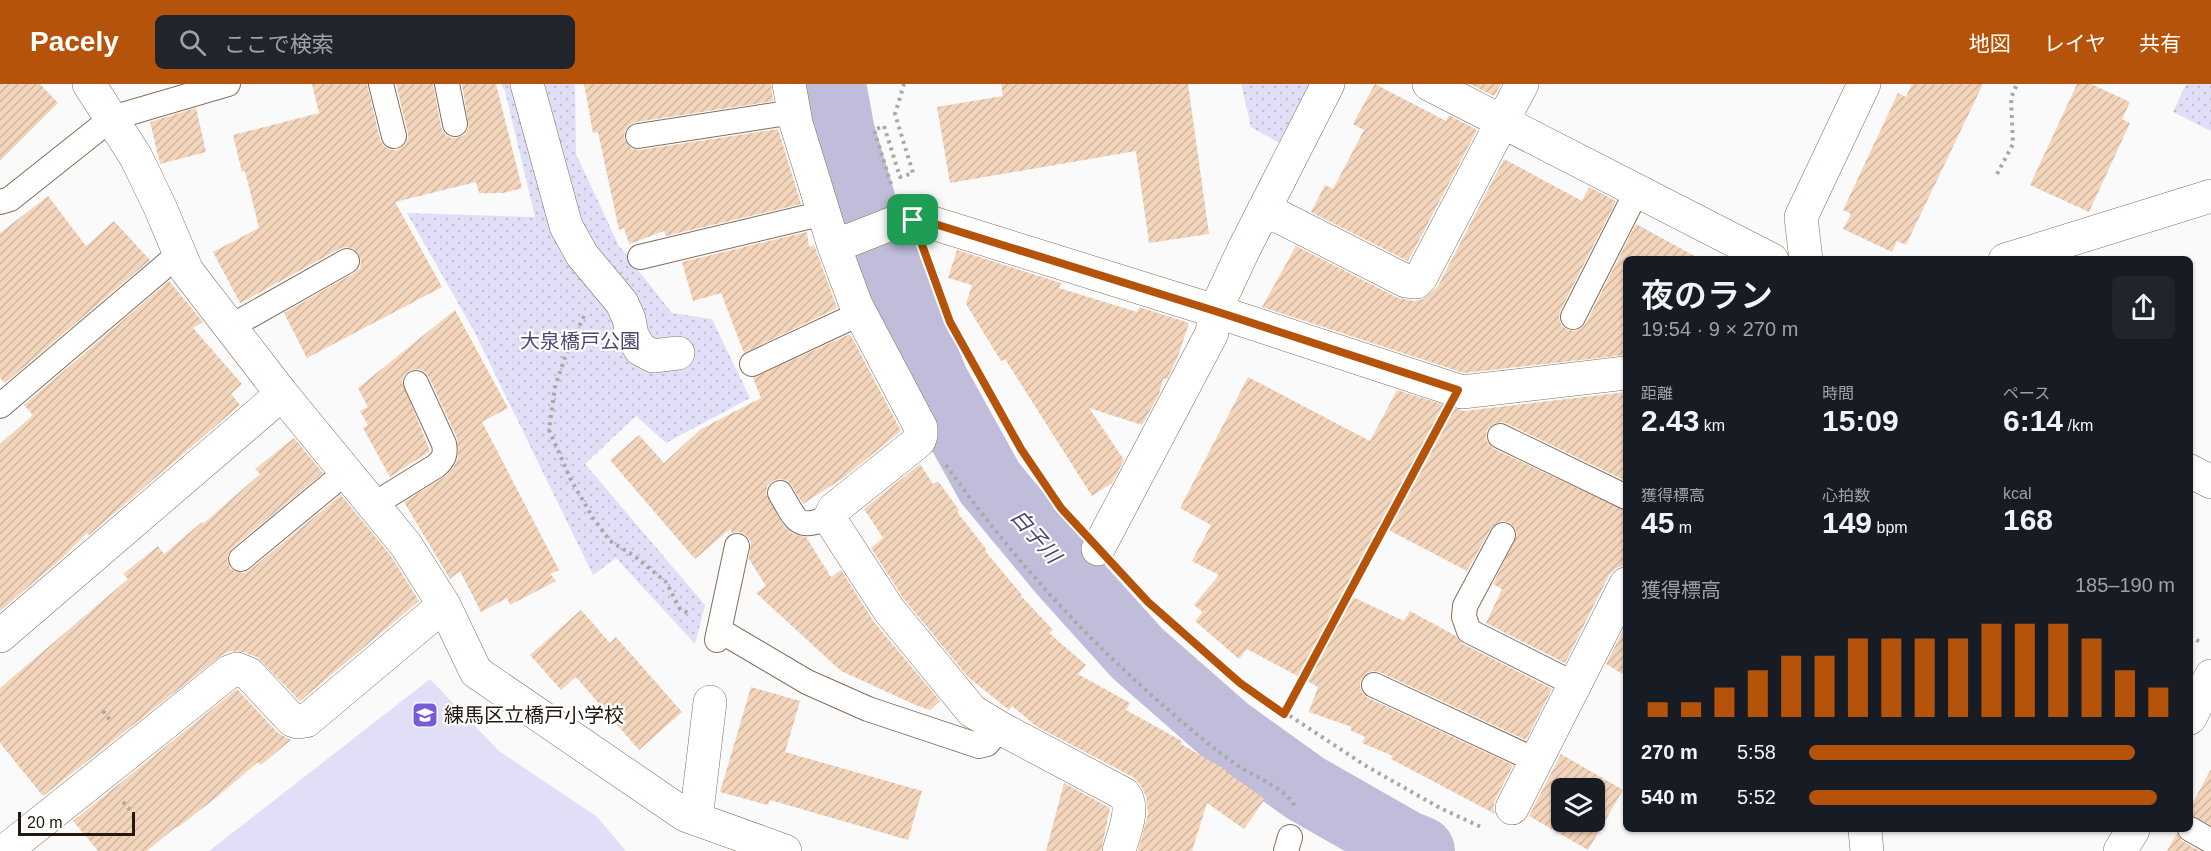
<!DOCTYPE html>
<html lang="ja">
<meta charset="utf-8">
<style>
:root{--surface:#171b24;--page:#20242c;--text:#f1f3f6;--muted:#9ea1a6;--accent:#b45309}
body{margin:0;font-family:Arial,"Noto Sans JP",sans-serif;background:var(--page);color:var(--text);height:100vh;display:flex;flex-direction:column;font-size:22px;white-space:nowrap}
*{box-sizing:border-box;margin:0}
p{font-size:20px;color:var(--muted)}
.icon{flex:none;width:33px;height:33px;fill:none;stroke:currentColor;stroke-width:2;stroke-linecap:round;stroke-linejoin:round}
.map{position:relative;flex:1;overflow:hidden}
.side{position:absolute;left:1623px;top:172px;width:570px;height:576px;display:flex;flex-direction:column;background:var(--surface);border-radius:9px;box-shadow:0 2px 4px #0004}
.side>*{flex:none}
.fabs{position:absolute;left:1551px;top:694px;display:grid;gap:12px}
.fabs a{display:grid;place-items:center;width:54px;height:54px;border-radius:9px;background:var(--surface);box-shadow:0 2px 4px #0004;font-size:30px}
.scale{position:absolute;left:18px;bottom:15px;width:117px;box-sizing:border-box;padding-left:6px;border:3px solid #23180f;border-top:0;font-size:16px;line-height:21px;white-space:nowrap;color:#23180f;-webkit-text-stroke:4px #fff;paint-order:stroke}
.pin{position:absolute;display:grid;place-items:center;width:51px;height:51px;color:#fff;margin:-26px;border-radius:12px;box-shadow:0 3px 9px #0006}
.round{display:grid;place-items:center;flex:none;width:63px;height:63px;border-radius:9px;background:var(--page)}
.headline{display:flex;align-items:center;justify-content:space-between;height:102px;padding:0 18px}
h1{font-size:33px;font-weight:600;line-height:45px}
.stats{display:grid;grid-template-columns:repeat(3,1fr);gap:9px;height:102px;padding:6px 18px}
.stats div{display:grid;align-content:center}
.stats b{font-size:30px;font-weight:600}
.stats small{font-size:16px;font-weight:400}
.stats p{font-size:16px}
.chart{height:168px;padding:12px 18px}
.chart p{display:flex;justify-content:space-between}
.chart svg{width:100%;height:108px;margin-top:6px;stroke:var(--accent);stroke-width:6}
ul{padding:0 18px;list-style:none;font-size:20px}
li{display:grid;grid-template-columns:96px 72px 1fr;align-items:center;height:45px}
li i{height:15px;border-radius:8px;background:var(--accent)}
header{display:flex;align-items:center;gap:36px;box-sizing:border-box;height:84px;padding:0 30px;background:var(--accent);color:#fff}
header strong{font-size:28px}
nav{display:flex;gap:33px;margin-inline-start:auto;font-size:21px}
.search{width:420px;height:54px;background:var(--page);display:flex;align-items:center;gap:15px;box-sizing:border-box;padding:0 21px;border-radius:9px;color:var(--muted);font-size:22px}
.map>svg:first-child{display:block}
.grass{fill:url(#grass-dots)}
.pitch{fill:#e0dff7}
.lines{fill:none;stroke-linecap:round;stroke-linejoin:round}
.river{stroke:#c0bddb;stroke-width:70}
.building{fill:url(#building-hatch);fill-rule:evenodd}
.service-casing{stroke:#886d57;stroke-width:26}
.pedestrian-casing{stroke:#886d57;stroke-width:34}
.minor-casing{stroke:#886d57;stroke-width:34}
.tertiary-casing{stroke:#886d57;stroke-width:34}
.path{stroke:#aba7a3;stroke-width:4;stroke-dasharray:3 4.5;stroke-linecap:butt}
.service{stroke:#fff;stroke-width:24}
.pedestrian{stroke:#fff;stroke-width:33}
.minor{stroke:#fff;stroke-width:33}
.tertiary{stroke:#fff;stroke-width:33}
.route-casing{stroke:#fff;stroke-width:12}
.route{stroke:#b45309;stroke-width:8}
.labels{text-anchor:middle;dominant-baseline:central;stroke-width:4.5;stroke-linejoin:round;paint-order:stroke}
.park-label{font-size:20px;fill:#4e4874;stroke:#fff}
.poi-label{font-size:20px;fill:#23180f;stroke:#fff;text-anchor:start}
.water-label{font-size:21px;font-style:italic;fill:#49436e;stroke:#fff}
</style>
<header>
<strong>Pacely</strong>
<div class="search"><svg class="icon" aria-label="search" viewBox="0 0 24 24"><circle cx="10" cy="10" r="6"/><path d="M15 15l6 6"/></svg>ここで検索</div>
<nav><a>地図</a><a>レイヤ</a><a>共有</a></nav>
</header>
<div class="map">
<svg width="2211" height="767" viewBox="0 0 2211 767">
<defs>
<pattern id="grass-dots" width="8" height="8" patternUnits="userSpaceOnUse" patternTransform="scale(1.5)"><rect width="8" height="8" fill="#e0dff7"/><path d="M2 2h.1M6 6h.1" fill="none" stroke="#c0bfd3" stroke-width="1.8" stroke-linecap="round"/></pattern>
<pattern id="building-hatch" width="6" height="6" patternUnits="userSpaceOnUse" patternTransform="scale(1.5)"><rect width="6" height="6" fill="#f3d5bc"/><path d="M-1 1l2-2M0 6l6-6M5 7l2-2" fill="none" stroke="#d0b6a0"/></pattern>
</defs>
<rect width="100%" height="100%" fill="#fafafa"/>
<!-- grass -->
<path class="grass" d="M501,0H575L576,70L619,162L672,229L712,235L750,314L666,359L636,332L585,380L705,521L695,560L616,474L593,491L475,249L407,129L535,133L505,7Z
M1241,0H1310L1279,59L1251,43Z
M2186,0H2211V47L2173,28Z"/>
<!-- pitch -->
<path class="pitch" d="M430,595L499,667L596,732L626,767H209Z"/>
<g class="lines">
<!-- river -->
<path class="river" d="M831,0L840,49L863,125L934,298L990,399L1064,488L1137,569L1227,648L1305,704L1403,760L1420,767"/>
</g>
<!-- building -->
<path class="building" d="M0,0H40L58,19L0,77Z
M312,0H367L380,56L384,62L391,66H397L404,62L408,55V49L396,0H433L441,43L445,50L451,54H457L464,51L469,44L462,0H496L522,104L503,109H479L476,98L395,118L442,203L307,274L284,229L354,189L360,184L361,178L359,170L354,165L347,163L341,164L240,219L213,168L259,144L245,87L242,88L233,51L319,29Z
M584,0H771L773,17L636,38L630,41L625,46L624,55L627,60L632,65L640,66L778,45L801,120L674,150L666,152L664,147L629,160L624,144L619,146L598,48L593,49Z
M1001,0H1188L1209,150L1149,159L1136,67L950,99L937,23L1003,12Z
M1375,0L1446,37L1449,31L1477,46L1408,177L1311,128L1325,101L1333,105L1364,46L1353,40Z
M1470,0H1501L1494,12Z
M1912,0H1983L1906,161L1897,157L1892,168L1843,145L1851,130L1843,126L1898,9L1906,13Z
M2077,0H2091L2130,18L2122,35L2130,39L2089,128L2030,101Z
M196,24L206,68L160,80L150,38Z
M1504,75L1582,117L1589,103L1616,117L1560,227L1559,234L1561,241L1566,245L1574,247L1581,245L1586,239L1636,140L1702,176H1626V271L1464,289L1262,223L1296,162L1398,214L1414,217L1423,215L1438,202Z
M48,112L86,162L114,137L150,176L5,299L0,294V149Z
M807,148L809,163L814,161L837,224L744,269L721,209L693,217L682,178Z
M957,166L1061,199L1059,204L1137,228L1139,223L1189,239L1178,272L1167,295H1163L1159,310L1142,341L1089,324L1124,376L1112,399L1092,412L1005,275L1001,277L966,220L972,201L948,194Z
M169,197L203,238L193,244L242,300L231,310L240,321L89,451L87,449L61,475L0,527V360L33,331L24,321Z
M455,226L508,324L482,338L559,486L550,490L556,497L510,521L507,514L481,528L460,487L450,495L404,418L446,392L454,383L458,373L457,354L429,293L424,287L418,285L411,286L404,291L402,298L430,367L390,393L363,344L368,341L360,327L368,323L358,304Z
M850,250L901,347L843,394L803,420L792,402L787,396L779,395L772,397L767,402L766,410L783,441L793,450L806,453L831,493L841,486L874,538L940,617L930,626L918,622L841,587L756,509L766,502L749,475L751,458L746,451L739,448L732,449L730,445L695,475L610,376L639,351L664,379L701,345L761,314L753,294Z
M1248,293L1370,357L1397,306L1464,327L1626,308V397L1506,339L1500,338L1493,340L1487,346L1486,354L1488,359L1494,365L1626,427V481L1616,484L1609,491L1565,579L1486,539L1502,505L1493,500L1517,451L1515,444L1509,438L1503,437L1496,439L1491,444L1467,487L1379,441L1344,509L1404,537L1410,527L1456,552L1463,560L1552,605L1526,656L1380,588L1373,587L1366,589L1361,596L1360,602L1362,609L1368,614L1513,681L1495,716L1493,724L1495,730L1391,675L1393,672L1362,659L1365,653L1350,646L1352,643L1309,628L1318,603L1247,565L1239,575L1195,537L1203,528L1194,521L1219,491L1192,477L1211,441L1180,424Z
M294,354L323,389L232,464L228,471L227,477L230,484L237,488L244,489L250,486L341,411L391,472L419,517L300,617L257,573L243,568L231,567L222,571L43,712L0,659V604L128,495L123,490L158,462L164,470L202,438L203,440L260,390L255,385Z
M920,380L933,400L938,397L959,426L957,428L987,466L985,467L1022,511L1021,512L1053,546L1049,549L1086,581L1078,590L1130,619L1126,626L1182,657L1181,660L1226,686L1225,687L1265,715L1244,745L1207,719L1192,767H1138L1148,730L1146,712L1140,700L1133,693L1036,642L1012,622L1009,626L968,593L904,515L871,464L883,454L864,425Z
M581,526L610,559L616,553L682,628L639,666L576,593L561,606L530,571Z
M1626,541V592L1606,580Z
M751,603L800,617L785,668L922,707L908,756L770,716L768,721L720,708Z
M237,605L278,649L291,656L261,681L258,678L217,713L177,744L176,743L147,767H98L73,737Z
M1561,670L1623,706L1588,766L1529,732ZM1562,705H1594V738H1562Z
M2211,685V741L2190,731V724Z
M1064,699L1110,724L1101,767H1046Z
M2177,749L2182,757L2200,767H2167Z"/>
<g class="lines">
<!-- service casing -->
<g class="service-casing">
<path id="service" d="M381,0L394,52
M447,0L455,40
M638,52L794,28
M0,118L10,115L112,34L228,0
M640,173L824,129
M1573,233L1637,107
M230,243L347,177
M752,280L861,229
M0,322L179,170
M1500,352L1626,413
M780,409C797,437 796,447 830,433
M373,421L436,382C444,375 446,370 444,360L416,299
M1503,451L1465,522L1464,533L1469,547L1576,601
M241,475L346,388
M719,546L807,598L868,625L979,662L987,660L1000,644
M717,556L737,462
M1374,601L1537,677
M2190,745L2211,757
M1286,767L1290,753"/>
</g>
<!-- pedestrian casing -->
<g class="pedestrian-casing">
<path id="pedestrian" d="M527,0L566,142L582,171L622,219L629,235L632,251L640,265L653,272L678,269"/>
</g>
<!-- minor casing -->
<g class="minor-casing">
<path id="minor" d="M89,0L136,73L160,123L187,187L282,310L406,461L444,521L476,588L685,731L785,767
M789,0L796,39L833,159L856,221L921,344V351L919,357L834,425L830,433L833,440L889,526L972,627L1000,644L1124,710C1136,724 1123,751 1119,767
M1429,0L1772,176
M1264,125L1406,197L1416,198L1421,193L1522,0
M833,159L845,158L901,136H923L1215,227L1462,308L1626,289
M2005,176L2211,112
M2190,387L2211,398
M1098,465L1212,249L1215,227L1244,165L1328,0
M0,552L282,310
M2190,634L2211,592
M1512,724L1626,500
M696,735L710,618
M5,767L229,588L237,585L249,590L292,636L298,638L306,637L444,521
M2120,767L2133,746"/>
</g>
<!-- tertiary casing -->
<g class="tertiary-casing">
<path id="tertiary" d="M1806,176L1801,133L1864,0
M1865,746L1867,767"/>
</g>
<!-- path -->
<path class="path" d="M1997,90L2013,60L2011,14L2017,0
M891,100L874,46L884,42L900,93L913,89L895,30L904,0
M927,176L950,238L1021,365L1061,424L1071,436
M584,232L565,273L555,303L549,346L571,396L593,434L610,457L633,471L666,498L680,525L690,530
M946,381C1009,470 1083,552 1165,623C1189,644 1214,666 1240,683C1257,694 1284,704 1295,722
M1124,492L1148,518L1240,599L1366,682L1440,724L1481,743
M2190,552L2200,558
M103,627L110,636
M1284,630L1440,339
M123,718L133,729"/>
<!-- service -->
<use href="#service" class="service"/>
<!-- pedestrian -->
<use href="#pedestrian" class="pedestrian"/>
<!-- minor -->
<use href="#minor" class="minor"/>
<!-- tertiary -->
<use href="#tertiary" class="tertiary"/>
</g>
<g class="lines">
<!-- route casing -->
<g class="route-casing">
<path id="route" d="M913,136H922L1215,227L1458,306L1284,630L1240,599L1148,518L1061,424L1021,365L950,238Z"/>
</g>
<!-- route -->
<use href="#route" class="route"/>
</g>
<!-- icons -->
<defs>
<g id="school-square" transform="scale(1.35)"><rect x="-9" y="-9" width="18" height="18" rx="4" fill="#765dd7" stroke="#fff"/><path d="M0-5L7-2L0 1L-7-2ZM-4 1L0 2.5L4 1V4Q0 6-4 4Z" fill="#fff"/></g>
</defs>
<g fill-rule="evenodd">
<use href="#school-square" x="425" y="631"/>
</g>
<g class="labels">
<!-- park labels -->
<g class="park-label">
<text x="580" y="257">大泉橋戸公園</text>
</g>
<!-- poi labels -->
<g class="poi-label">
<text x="444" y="631">練馬区立橋戸小学校</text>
</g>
<!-- water labels -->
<g class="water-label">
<text transform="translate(1036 452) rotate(49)">白子川</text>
</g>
</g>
</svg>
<div class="fabs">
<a><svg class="icon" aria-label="layers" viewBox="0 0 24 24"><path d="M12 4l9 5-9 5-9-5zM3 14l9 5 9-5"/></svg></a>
</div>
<div class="scale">20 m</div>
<div class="pin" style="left:913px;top:136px;background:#1e9e55"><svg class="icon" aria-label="arrive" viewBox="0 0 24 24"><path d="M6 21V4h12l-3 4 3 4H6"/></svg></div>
<section class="side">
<div class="headline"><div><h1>夜のラン</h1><p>19:54 · 9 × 270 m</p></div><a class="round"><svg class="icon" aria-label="share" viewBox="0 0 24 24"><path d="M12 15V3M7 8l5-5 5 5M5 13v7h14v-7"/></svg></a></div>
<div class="stats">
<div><p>距離</p><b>2.43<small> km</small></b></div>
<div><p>時間</p><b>15:09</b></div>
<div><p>ペース</p><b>6:14<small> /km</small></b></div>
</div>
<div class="stats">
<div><p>獲得標高</p><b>45<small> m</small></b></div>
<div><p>心拍数</p><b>149<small> bpm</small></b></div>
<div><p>kcal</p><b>168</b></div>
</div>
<div class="chart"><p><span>獲得標高</span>185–190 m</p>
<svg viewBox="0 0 160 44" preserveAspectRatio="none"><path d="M5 44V38M15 44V38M25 44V32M35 44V25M45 44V19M55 44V19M65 44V12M75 44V12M85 44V12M95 44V12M105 44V6M115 44V6M125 44V6M135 44V12M145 44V25M155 44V32"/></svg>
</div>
<ul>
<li><b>270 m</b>5:58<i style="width:89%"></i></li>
<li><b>540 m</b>5:52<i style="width:95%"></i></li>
</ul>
</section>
</div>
